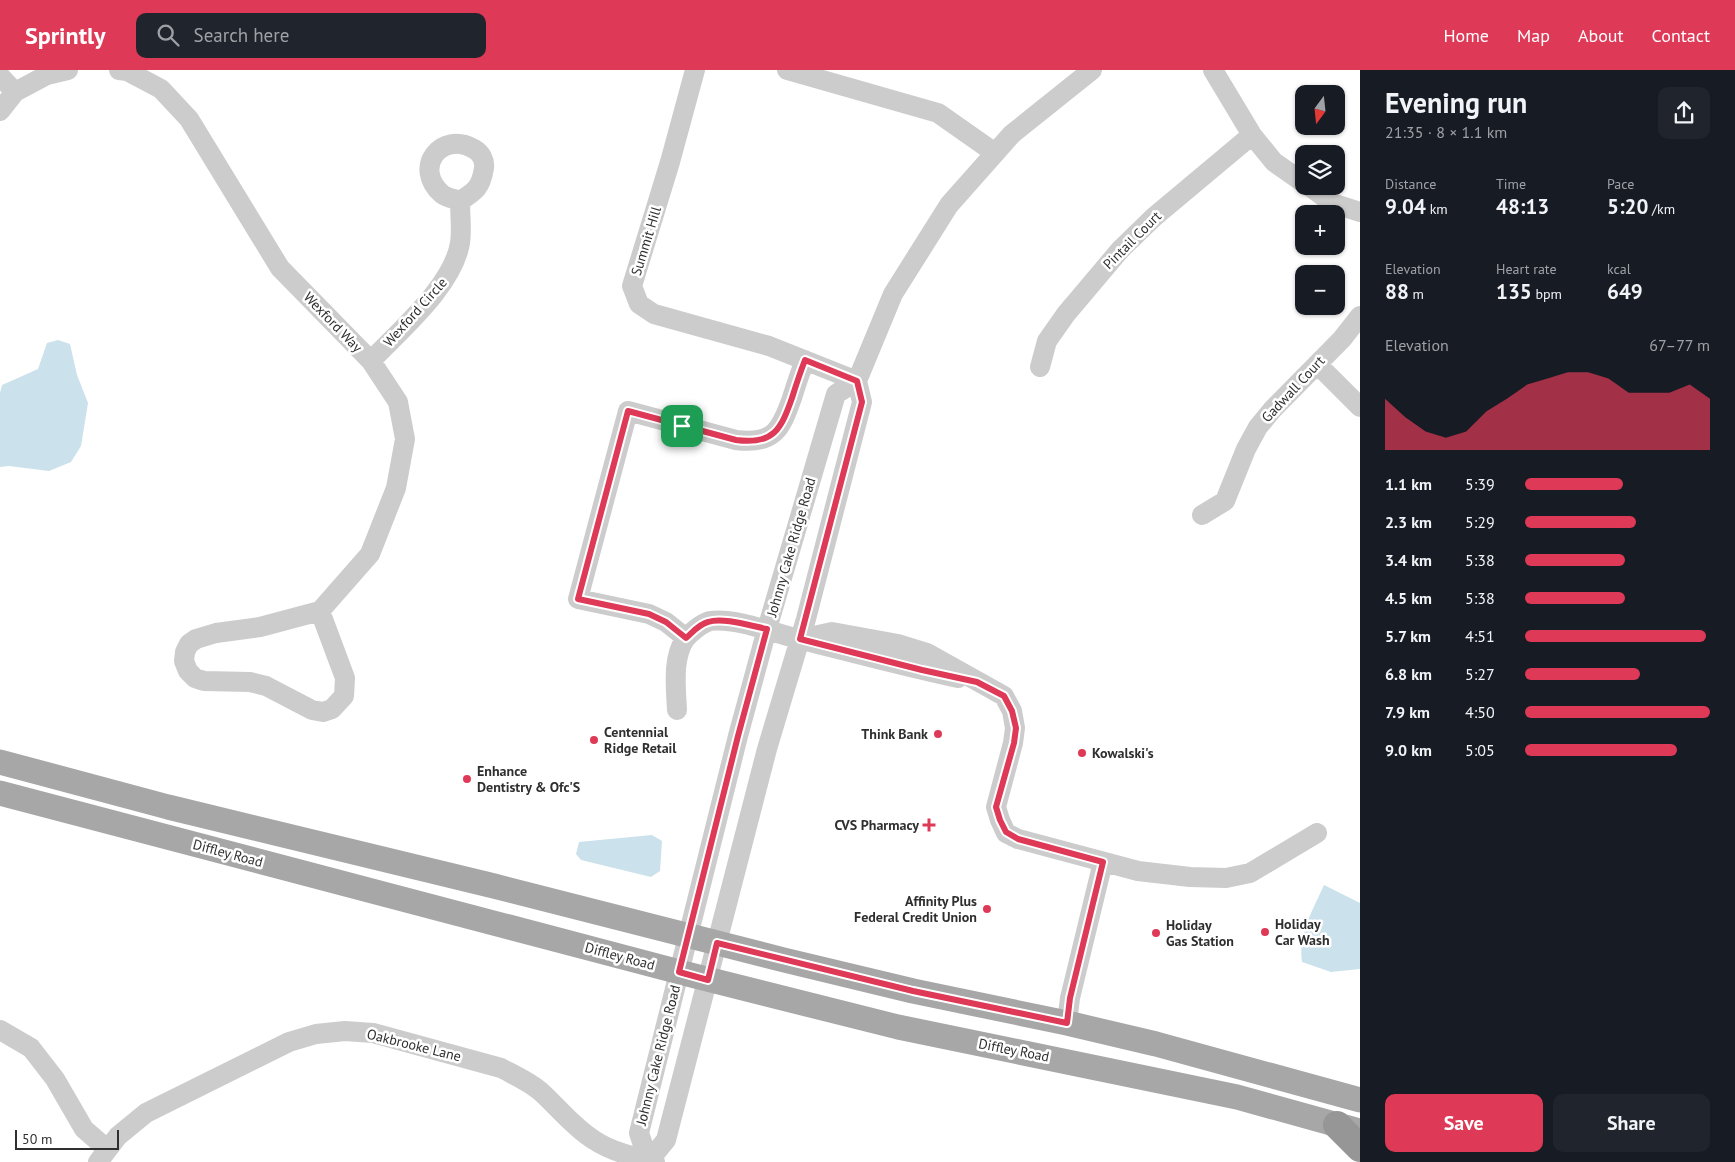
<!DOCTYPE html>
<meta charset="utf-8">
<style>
:root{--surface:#171b24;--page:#20242c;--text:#f1f3f6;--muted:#9ea1a6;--accent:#de3956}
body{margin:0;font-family:"PT Sans",sans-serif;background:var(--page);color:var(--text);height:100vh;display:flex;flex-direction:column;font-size:19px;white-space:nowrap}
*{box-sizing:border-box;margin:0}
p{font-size:16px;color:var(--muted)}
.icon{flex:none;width:28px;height:28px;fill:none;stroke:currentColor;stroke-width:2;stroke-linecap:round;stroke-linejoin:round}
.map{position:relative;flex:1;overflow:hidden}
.side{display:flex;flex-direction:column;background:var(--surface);width:375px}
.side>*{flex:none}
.needle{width:32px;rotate:195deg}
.fabs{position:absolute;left:1295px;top:15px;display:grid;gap:10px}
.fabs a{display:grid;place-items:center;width:50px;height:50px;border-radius:10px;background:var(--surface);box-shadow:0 1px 4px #0004;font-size:25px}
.scale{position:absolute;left:15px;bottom:12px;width:104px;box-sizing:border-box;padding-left:5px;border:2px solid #2f2f2f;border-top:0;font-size:14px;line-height:18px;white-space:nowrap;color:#2f2f2f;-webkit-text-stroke:4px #fff;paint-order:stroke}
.pin{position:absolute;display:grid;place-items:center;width:42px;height:42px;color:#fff;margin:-21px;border-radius:10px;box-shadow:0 2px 8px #0006}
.round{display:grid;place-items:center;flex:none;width:52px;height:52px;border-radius:10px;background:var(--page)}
.head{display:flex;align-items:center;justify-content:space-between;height:85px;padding:0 25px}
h1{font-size:28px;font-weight:700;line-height:38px}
.stats{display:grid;grid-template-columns:repeat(3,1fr);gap:8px;height:85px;padding:5px 25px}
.stats div{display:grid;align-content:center}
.stats b{font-size:21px;font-weight:700}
.stats small{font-size:14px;font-weight:400}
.stats p{font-size:14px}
.chart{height:140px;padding:10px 25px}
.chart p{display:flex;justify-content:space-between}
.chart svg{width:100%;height:90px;margin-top:5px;fill:var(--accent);opacity:.7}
.primary-button{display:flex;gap:10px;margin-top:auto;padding:10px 25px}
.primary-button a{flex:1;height:58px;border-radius:10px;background:var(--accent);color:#fff;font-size:20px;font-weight:700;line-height:58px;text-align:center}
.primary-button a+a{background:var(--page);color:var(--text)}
ul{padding:0 25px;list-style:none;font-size:16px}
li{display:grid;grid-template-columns:80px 60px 1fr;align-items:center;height:38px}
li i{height:12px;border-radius:6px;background:var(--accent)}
header{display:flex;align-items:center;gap:30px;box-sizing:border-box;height:70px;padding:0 25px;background:var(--accent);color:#fff}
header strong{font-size:24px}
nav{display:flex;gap:28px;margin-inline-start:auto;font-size:18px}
.search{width:350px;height:45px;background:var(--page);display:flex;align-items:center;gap:12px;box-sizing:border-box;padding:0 18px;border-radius:10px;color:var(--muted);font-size:19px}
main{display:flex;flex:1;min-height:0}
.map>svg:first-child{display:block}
.water{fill:#cbe1eb}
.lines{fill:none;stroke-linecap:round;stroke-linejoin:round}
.minor{stroke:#ccc;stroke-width:20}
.major{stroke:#a7a7a7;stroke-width:25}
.highway{stroke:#969696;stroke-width:28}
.route-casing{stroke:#fff;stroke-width:10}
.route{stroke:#de3956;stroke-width:6}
.poi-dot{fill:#de3956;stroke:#fff;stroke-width:2}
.labels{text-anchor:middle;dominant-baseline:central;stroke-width:5;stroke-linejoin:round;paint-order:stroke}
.street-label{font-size:14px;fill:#2f2f2f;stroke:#fff}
.poi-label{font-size:14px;font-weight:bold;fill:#2f2f2f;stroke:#fff;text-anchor:start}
</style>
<header>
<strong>Sprintly</strong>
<div class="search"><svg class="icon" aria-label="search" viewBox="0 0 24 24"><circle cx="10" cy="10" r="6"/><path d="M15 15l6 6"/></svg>Search here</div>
<nav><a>Home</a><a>Map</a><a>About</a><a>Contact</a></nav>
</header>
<main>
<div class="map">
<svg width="1360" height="1092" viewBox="0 0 1360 1092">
<rect width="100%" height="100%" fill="#fff"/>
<!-- water -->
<path class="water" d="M58,270L70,274L77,305L88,333L81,376L71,392L49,401L9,396L0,397V323L2,315L38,299L47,273Z
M652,765L662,771L660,801L651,807L581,790L576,784L579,772Z
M1324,815L1360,833V899L1331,902L1302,892C1298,864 1313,840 1324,815Z"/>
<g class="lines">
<!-- minor -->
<path class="minor" d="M119,0L127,1L161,19L189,49L280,198L371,291L398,332L405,369L396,418L370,484L320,541L260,557L216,563L196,569L189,574L185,582L184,591L188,601L195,608L204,611L250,612L266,616L312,640L323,642L332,639L344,626L345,608L320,541
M695,0L670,92L632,216L639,234L654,244L769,276L857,311
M787,0L938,43L995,83
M1213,0L1252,65L1274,92L1304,113
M0,6L15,22
M0,41L15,22L47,5L68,0
M1309,116L1332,133L1360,142
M371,291C400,260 453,216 460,173C462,160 460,145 460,131C476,121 481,117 484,98C485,90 481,83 474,79C441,60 412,98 442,124C447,128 455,129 460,131
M1317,294L1360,337
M1040,297L1047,271L1066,244L1120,180L1154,147L1252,65
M1202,445L1225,431L1246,379L1258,357L1272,340L1342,269L1360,246
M686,568L666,552L649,544L578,529L628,341L736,370C774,375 781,359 792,328C796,315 800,303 805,290
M800,569L832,562L898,574L927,583L1004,626L1012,641L1015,658L1013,673L996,737L1000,750L1006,763L1018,769L1138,801L1190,807L1226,808L1250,803L1317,763
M677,640C676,617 672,589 685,569C690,563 702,553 710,551C735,547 777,564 802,570C854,583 906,597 958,608
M1067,953L1070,928L1103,792
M0,960L31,978L55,1009L84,1059L107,1079
M648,1090L639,1063L738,666L767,559L836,324L857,311L893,224L949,135L1012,64L1092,0
M98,1092L118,1066L146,1043L289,972L316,964L345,961L373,963L501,998C514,1005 528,1011 540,1021C558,1037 573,1057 594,1070C612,1082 635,1087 655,1092
M648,1092L666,1070L767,679L806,549L862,332L857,311"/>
<!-- major -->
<path class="major" d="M0,692L168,737L494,816L784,890L913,921L1067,953L1156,974L1360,1030
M0,723L691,905L898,957L1237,1027L1356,1060"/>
<!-- highway -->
<path class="highway" d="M1337,1055L1360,1078"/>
</g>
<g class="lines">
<!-- route casing -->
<g class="route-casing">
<path id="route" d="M805,290L857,311L862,332L800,569L922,600L977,612L1004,626L1012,641L1016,658L1014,673L996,737L1000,750L1006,762L1018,769L1103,792L1070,928L1067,953L913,921L717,873L708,910L679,902L738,666L767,559C751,556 723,547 708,552C699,554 692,563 686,568L666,552L649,544L578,529L628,341L736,370C774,375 781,359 792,328C796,315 800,303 805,290Z"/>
</g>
<!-- route -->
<use href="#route" class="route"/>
</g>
<!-- markers -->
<g class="poi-dot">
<circle cx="938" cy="664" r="5"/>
<circle cx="594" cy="670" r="5"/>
<circle cx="1082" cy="683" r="5"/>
<circle cx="467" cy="709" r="5"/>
<path d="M926.5 747.5h5v5h5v5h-5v5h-5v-5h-5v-5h5z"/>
<circle cx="987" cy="839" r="5"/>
<circle cx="1265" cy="862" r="5"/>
<circle cx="1156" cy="863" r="5"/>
</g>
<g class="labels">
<!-- street labels -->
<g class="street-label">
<text transform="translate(1132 170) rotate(-45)">Pintail Court</text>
<text transform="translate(646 171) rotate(-73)">Summit Hill</text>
<text transform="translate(415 242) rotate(-48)">Wexford Circle</text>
<text transform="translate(333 252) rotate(46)">Wexford Way</text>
<text transform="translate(1293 319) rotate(-47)">Gadwall Court</text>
<text transform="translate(791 477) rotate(-74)">Johnny Cake Ridge Road</text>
<text transform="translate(228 783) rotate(15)">Diffley Road</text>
<text transform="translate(620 886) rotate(15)">Diffley Road</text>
<text transform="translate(414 975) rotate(14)">Oakbrooke Lane</text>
<text transform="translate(1014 980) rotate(11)">Diffley Road</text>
<text transform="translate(658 985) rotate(-76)">Johnny Cake Ridge Road</text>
</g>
<!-- poi labels -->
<g class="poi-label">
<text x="604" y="662">Centennial<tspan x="604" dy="16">Ridge Retail</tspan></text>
<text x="928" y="664" text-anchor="end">Think Bank</text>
<text x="1092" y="683">Kowalski's</text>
<text x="477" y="701">Enhance<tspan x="477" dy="16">Dentistry &amp; Ofc'S</tspan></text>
<text x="919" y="755" text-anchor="end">CVS Pharmacy</text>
<text x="977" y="831" text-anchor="end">Affinity Plus<tspan x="977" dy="16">Federal Credit Union</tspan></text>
<text x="1275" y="854">Holiday<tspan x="1275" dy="16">Car Wash</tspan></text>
<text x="1166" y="855">Holiday<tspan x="1166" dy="16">Gas Station</tspan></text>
</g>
</g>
</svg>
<div class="fabs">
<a><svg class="needle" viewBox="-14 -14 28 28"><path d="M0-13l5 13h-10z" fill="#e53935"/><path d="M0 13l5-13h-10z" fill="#9ea1a6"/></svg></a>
<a><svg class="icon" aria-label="layers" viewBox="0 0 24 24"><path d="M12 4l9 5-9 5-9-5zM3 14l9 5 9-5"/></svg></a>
<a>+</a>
<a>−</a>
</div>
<div class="scale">50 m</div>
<div class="pin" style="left:682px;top:356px;background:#1e9e55"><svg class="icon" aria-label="arrive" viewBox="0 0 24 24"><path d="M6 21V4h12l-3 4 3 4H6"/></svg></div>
</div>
<section class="side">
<div class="head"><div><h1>Evening run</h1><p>21:35 · 8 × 1.1 km</p></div><a class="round"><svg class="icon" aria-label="share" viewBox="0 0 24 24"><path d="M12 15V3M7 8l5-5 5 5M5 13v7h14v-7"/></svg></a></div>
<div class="stats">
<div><p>Distance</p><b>9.04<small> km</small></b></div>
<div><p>Time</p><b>48:13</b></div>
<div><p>Pace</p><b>5:20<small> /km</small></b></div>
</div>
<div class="stats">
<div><p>Elevation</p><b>88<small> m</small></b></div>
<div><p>Heart rate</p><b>135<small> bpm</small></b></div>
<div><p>kcal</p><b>649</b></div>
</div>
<div class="chart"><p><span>Elevation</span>67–77 m</p>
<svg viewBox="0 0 160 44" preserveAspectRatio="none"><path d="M0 44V19L10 28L20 35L30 38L40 35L50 25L60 19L70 12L80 9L90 6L100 6L110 9L120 16L130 16L140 16L150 12L160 19V44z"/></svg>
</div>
<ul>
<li><b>1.1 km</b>5:39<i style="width:53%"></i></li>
<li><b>2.3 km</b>5:29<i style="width:60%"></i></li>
<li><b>3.4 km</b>5:38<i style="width:54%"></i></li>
<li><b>4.5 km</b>5:38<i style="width:54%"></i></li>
<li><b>5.7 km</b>4:51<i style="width:98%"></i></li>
<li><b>6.8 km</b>5:27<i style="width:62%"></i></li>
<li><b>7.9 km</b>4:50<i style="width:100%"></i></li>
<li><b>9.0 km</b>5:05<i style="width:82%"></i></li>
</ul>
<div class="primary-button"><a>Save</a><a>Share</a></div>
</section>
</main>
